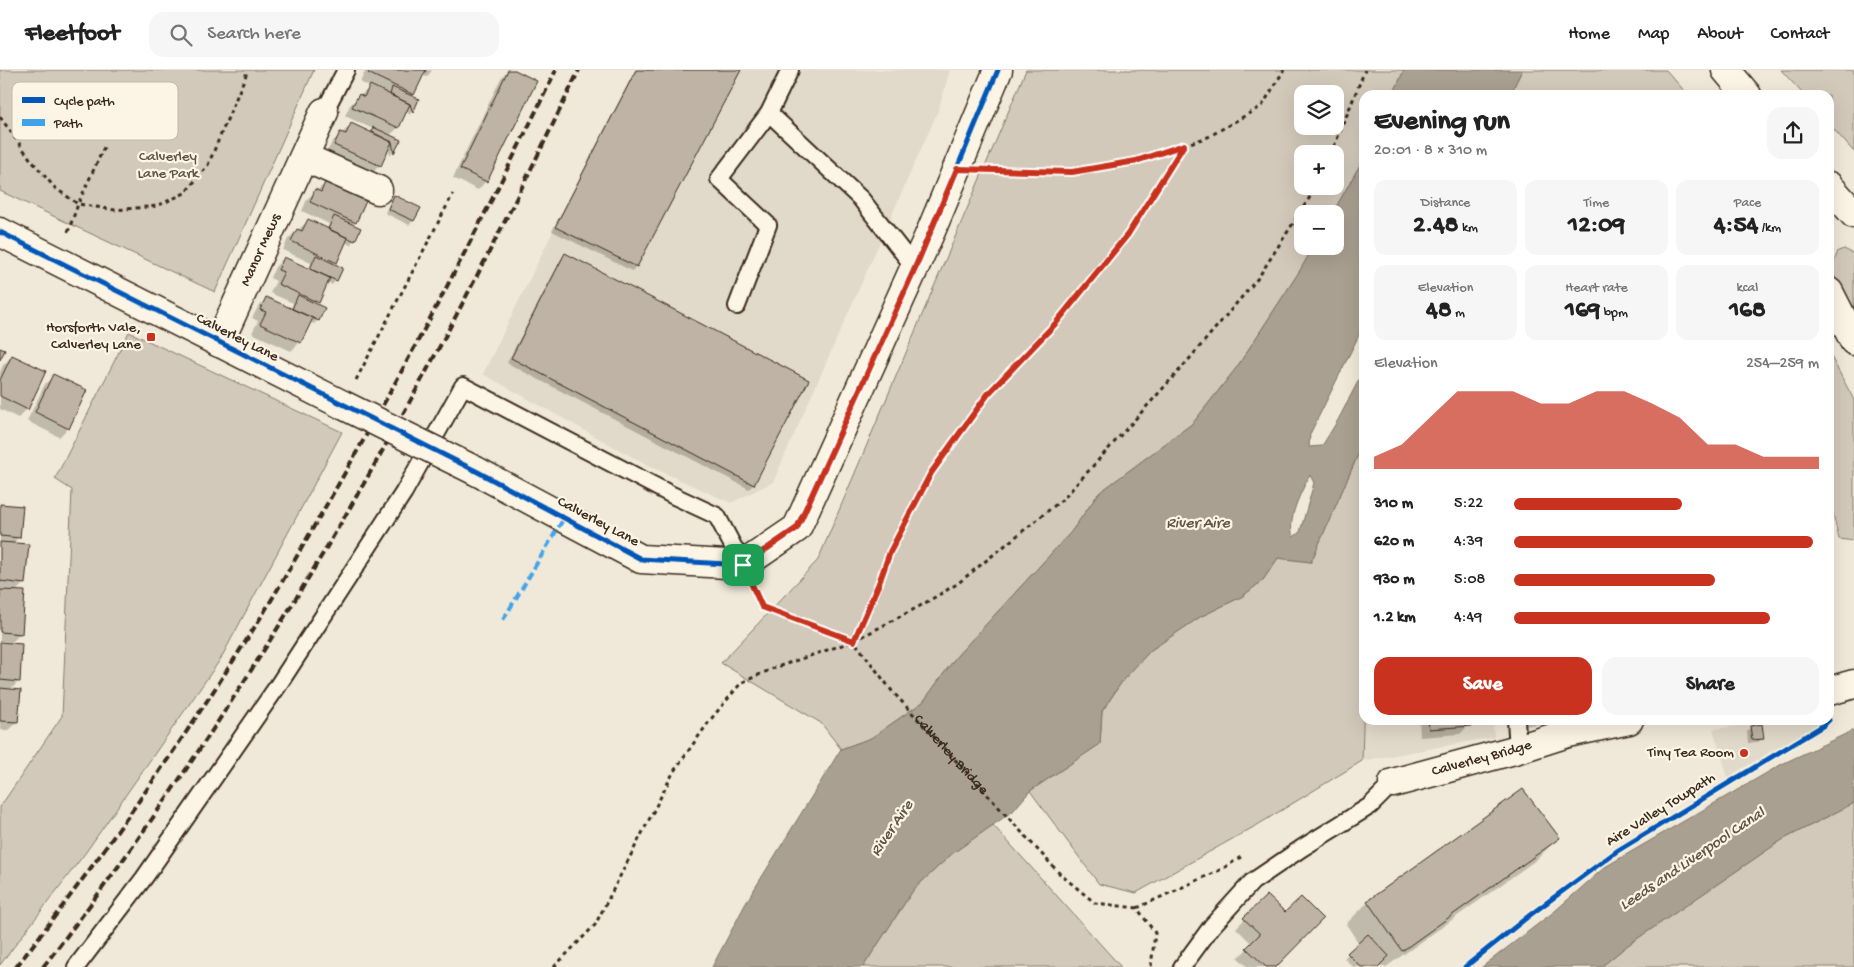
<!DOCTYPE html>
<meta charset="utf-8">
<style>
:root{--surface:#fff;--page:#f6f6f6;--text:#222;--muted:#767676;--line:#e0e0e0;--accent:#c8321e}
body{margin:0;font-family:"Gochi Hand",sans-serif;background:var(--page);color:var(--text);height:100vh;display:flex;flex-direction:column;font-size:19px;white-space:nowrap}
*{box-sizing:border-box;margin:0}
p{font-size:16px;color:var(--muted)}
.icon{flex:none;width:28px;height:28px;fill:none;stroke:currentColor;stroke-width:2;stroke-linecap:round;stroke-linejoin:round}
.map{position:relative;flex:1;overflow:hidden}
.side{position:absolute;left:1359px;top:20px;width:475px;height:635px;display:flex;flex-direction:column;background:var(--surface);border-radius:15px;box-shadow:0 5px 20px #0002}
.side>*{flex:none}
.tools{position:absolute;left:1294px;top:15px;display:grid;gap:10px}
.tools a{display:grid;place-items:center;width:50px;height:50px;border-radius:10px;background:var(--surface);box-shadow:0 5px 20px #0002;font-size:25px}
.pin{position:absolute;display:grid;place-items:center;width:42px;height:42px;color:#fff;margin:-21px;border-radius:10px;box-shadow:0 2px 8px #0006}
.round{display:grid;place-items:center;flex:none;width:52px;height:52px;border-radius:15px;background:var(--page)}
.head{display:flex;align-items:center;justify-content:space-between;height:85px;padding:0 15px}
h1{font-size:28px;font-weight:700;line-height:38px}
.metrics{display:grid;grid-template-columns:repeat(3,1fr);gap:8px;height:85px;padding:5px 15px}
.metrics div{display:grid;align-content:center;border-radius:12px;background:var(--page);text-align:center}
.metrics b{font-size:25px;font-weight:700}
.metrics small{font-size:14px;font-weight:400}
.metrics p{font-size:14px}
.chart{height:140px;padding:10px 15px}
.chart p{display:flex;justify-content:space-between}
.chart svg{width:100%;height:90px;margin-top:5px;fill:var(--accent);opacity:.7}
.button{display:flex;gap:10px;margin-top:auto;padding:10px 15px}
.button a{flex:1;height:58px;border-radius:15px;background:var(--accent);color:#fff;font-size:20px;font-weight:700;line-height:58px;text-align:center}
.button a+a{background:var(--page);color:var(--text)}
ul{padding:0 15px;list-style:none;font-size:16px}
li{display:grid;grid-template-columns:80px 60px 1fr;align-items:center;height:38px}
li i{height:12px;border-radius:6px;background:var(--accent)}
header{display:flex;align-items:center;gap:30px;box-sizing:border-box;height:70px;padding:0 25px;background:var(--surface);border-bottom:1px solid var(--line)}
header strong{font-size:24px}
nav{display:flex;gap:28px;margin-inline-start:auto;font-size:18px}
.search{width:350px;height:45px;background:var(--page);display:flex;align-items:center;gap:12px;box-sizing:border-box;padding:0 18px;border-radius:15px;color:var(--muted);font-size:19px}
.map>svg:first-child{display:block}
.built{fill:#e1d9c9}
.green{fill:#d2c9ba;stroke:#867a6c;fill-rule:evenodd}
.water{fill:#aaa091;stroke:#7e7163;fill-rule:evenodd}
.shadow{fill:#0003}
.building{fill:#beb3a4;stroke:#3b2a1e}
.lines{fill:none;stroke-linecap:round;stroke-linejoin:round}
.lane-casing{stroke:#3b2a1e;stroke-width:20}
.street-casing{stroke:#3b2a1e;stroke-width:31}
.highway-casing{stroke:#3b2a1e;stroke-width:31}
.path{stroke:#3b2a1e;stroke-width:3;stroke-dasharray:4 4;stroke-linecap:butt}
.lane{stroke:#fcf5e5;stroke-width:16}
.street{stroke:#fcf5e5;stroke-width:28}
.highway{stroke:#fcf5e5;stroke-width:28}
.rail{stroke:#3b2a1e;stroke-width:4;stroke-dasharray:8 4;stroke-linecap:butt}
.street-bridge-casing{stroke:#3b2a1e;stroke-width:31;stroke-linecap:butt}
.street-bridge{stroke:#fcf5e5;stroke-width:28}
.quiet{stroke:#3fa3ea;stroke-width:4;stroke-dasharray:8 4;stroke-linecap:butt}
.cycleway-casing{stroke:#fcf5e5;stroke-width:8}
.cycleway{stroke:#0057b8;stroke-width:5}
.route-casing{stroke:#fff;stroke-width:10}
.route{stroke:#c8321e;stroke-width:6}
.poi-dot{fill:#c8321e;stroke:#fcf5e5;stroke-width:2}
.labels{text-anchor:middle;dominant-baseline:central;stroke-width:4.5;stroke-linejoin:round;paint-order:stroke}
.park-label{font-size:15px;fill:#615245;stroke:#fcf5e5}
.street-label{font-size:15px;fill:#3b2a1e;stroke:#fcf5e5}
.poi-label{font-size:15px;fill:#3b2a1e;stroke:#fcf5e5;text-anchor:end}
.water-label{font-size:16px;font-style:italic;fill:#625346;stroke:#fcf5e5}
.key{fill:#fcf5e5;stroke:#c2b8a9;stroke-width:1}
.key-label{font-size:14px;fill:#3b2a1e}
</style>
<header>
<strong>Fleetfoot</strong>
<div class="search"><svg class="icon" aria-label="search" viewBox="0 0 24 24"><circle cx="10" cy="10" r="6"/><path d="M15 15l6 6"/></svg>Search here</div>
<nav><a>Home</a><a>Map</a><a>About</a><a>Contact</a></nav>
</header>
<div class="map">
<svg width="1854" height="897" viewBox="0 0 1854 897">
<rect width="100%" height="100%" fill="#f0e9d9"/>
<filter id="ink" filterUnits="userSpaceOnUse"><feTurbulence type="fractalNoise" baseFrequency=".02" numOctaves="2"/><feDisplacementMap in="SourceGraphic" scale="10" xChannelSelector="R" yChannelSelector="G"/><feConvolveMatrix kernelMatrix="1 2 1 2 8 2 1 2 1" color-interpolation-filters="sRGB"/></filter>
<g filter="url(#ink)">
<!-- built -->
<path class="built" d="M636,0H950L938,41L773,412L731,433L645,394L483,304L555,157Z
M1364,624V650H1493L1494,667L1362,691Z
M1791,650H1820L1821,652L1728,707L1713,659Z"/>
<!-- green -->
<path class="green" d="M0,0H314L215,222L0,121Z
M1026,0H1404L1393,25H1364V88L1332,144H1302V176H1314L1299,202L1237,297L1193,353L1099,423L1071,462L956,587L923,632L871,668L841,679L821,653L721,593L818,490ZM1302,24H1335V56H1302ZM1302,84H1335V116H1302Z
M1522,0H1666L1688,25H1510Z
M1781,0H1854V82L1829,54V25H1804Z
M1844,179L1854,184V241L1831,200L1838,181Z
M129,262L342,362L220,590L86,782L0,895V737L62,646L72,420L55,409Z
M1829,283L1854,330V471L1839,469L1829,427Z
M1364,371V624L1362,691L1259,754L1136,823L1099,814L1030,721L1100,674L1102,642L1123,610L1151,580L1200,547L1243,526L1263,510L1278,488L1311,492Z
M1854,733V897H1601L1628,875L1782,770Z
M993,755L1121,897H863L914,819L953,783Z"/>
<!-- water -->
<path class="water" d="M1404,0H1522L1510,25H1393Z
M1364,88V255L1310,364L1309,377L1322,376L1338,350L1364,300V371L1311,492L1278,488L1263,510L1243,526L1200,547L1151,580L1123,610L1102,641L1100,674L1030,721L1013,741L953,783L914,819L863,897H712L747,831L841,679L871,668L923,632L956,587L1071,462L1099,423L1193,353L1237,297L1299,202L1314,176H1335V144H1332ZM1310,405L1314,413L1300,462L1293,467C1287,448 1301,422 1310,405Z
M1854,660V733L1782,770L1628,875L1601,897H1482L1555,841L1605,797L1782,694Z"/>
<!-- shadow -->
<path class="shadow" d="M366,0H432L427,7L422,5L411,27L417,30L412,42L409,45L406,39L398,58L389,66L399,70L393,82L390,85L388,77L380,95L371,104L326,84L332,72L351,55L369,63L373,59L345,46L350,35L370,17L360,12Z
M508,0H512L486,111L478,120L453,108L501,8Z
M635,0H739L636,196L632,201L552,161Z
M327,112L366,129L352,155L354,170L350,175L345,172L333,195L336,210L332,215L327,212L315,234L318,250L314,254L309,252L300,272L291,281L252,263L258,251L252,248L258,237L267,228L291,239L293,233L270,223L276,211L270,208L275,197L284,188L309,199L311,193L283,180L288,169L308,151L327,159L329,154L302,141L307,129Z
M394,127L413,151L409,155L385,143L390,131Z
M565,185L807,311L753,415L749,419L507,293L561,189Z
M12,286L27,339L18,348L0,339V302L3,295Z
M54,306L68,358L59,367L27,351L45,314Z
M0,435L19,467L12,474L24,513L15,522L21,563L10,574L19,611L10,620L17,652L8,660H0V574H9L10,572L0,571Z
M1419,650H1469V655L1460,664L1420,667Z
M1525,650H1565L1525,656Z
M1751,657L1763,668L1758,672L1748,673L1747,661Z
M1523,721L1558,768L1536,790L1386,897H1353L1344,888L1359,874L1346,854L1368,832Z
M1267,826L1275,897H1248L1238,888L1252,874L1236,858Z"/>
<!-- building -->
<path class="building" d="M370,0H426L414,25L368,3Z
M508,0H515L537,11L487,112L460,99Z
M636,0H741L637,197L555,157Z
M370,15L410,34L399,58L352,37L359,24L364,27Z
M392,17L419,29L413,43L410,34L390,25Z
M351,53L392,72L381,96L334,75L340,62L346,64Z
M373,57L401,70L394,83L392,72L372,62Z
M326,110L367,129L356,153L310,132L315,119L321,122Z
M394,125L421,138L414,151L388,139Z
M334,146L361,158L355,171L328,159Z
M308,149L348,168L337,193L291,171L297,159L302,161Z
M565,183L809,310L754,415L511,288Z
M316,185L343,198L337,211L310,199Z
M284,187L330,208L319,233L278,214L284,202L278,200Z
M298,225L325,238L319,251L292,239Z
M266,227L313,248L301,273L260,254L266,242L260,240Z
M0,278L5,280L0,290Z
M12,285L46,301L28,340L0,326V310Z
M53,304L87,320L69,359L35,342Z
M0,434L23,436L20,468L0,466Z
M0,472L29,474L25,514L0,511Z
M0,520L25,521L22,564L0,562Z
M0,572L22,574L20,612L0,610Z
M0,618L21,620L18,652L0,651Z
M1428,650H1470L1471,656L1429,659Z
M1762,654L1764,669L1752,670L1750,656Z
M1523,719L1560,768L1402,881L1367,831Z
M1267,825L1285,842L1301,827L1323,849L1276,897H1266L1246,878L1260,864L1243,848Z
M1368,864L1389,886L1378,897H1361L1347,883Z"/>
<g class="lines">
<!-- lane casing -->
<g class="lane-casing">
<path id="lane" d="M790,0L769,43L861,129L915,198
M324,42L346,0
M737,236L768,155L719,109L769,43
M1516,650L1518,679
M76,897L144,808L277,617L404,422L463,316L672,425L717,446L743,495
M1182,897L1212,856L1252,812L1302,778L1370,736L1393,713"/>
</g>
<!-- street casing -->
<g class="street-casing">
<g id="street">
<path d="M304,87L378,120"/>
<path d="M0,162L343,335"/>
<path d="M1829,222L1854,271"/>
<path id="s2" d="M219,273L324,42"/>
<path d="M476,401L641,489L743,495L797,458L931,161L998,0"/>
<path d="M1829,621L1854,614"/>
<path id="s3" d="M1393,713L1518,679L1568,663L1629,650"/>
</g>
</g>
<!-- highway casing -->
<g class="highway-casing">
<path id="highway" d="M1726,0L1747,25
M1829,116L1854,144"/>
</g>
<!-- path -->
<g class="path">
<path d="M0,47L31,90L55,118L78,134L115,140L157,136L185,123L208,95L248,0"/>
<path d="M1331,84L1365,0"/>
<path d="M987,100L1072,102L1136,91L1208,67L1262,36L1284,0"/>
<path d="M68,162L78,134L105,75"/>
<path d="M356,310L453,124"/>
<path id="s1" d="M754,521L761,537L854,571L892,621L1060,804L1095,833L1137,838L1155,863L1151,897"/>
<path d="M854,571L879,513L889,481L931,403L988,324L1056,253L1128,164L1184,75"/>
<path d="M1137,838L1222,799L1244,785"/>
<path d="M554,897L595,855L674,701L711,649L741,613L774,598L854,571L920,536L957,514L1064,428L1185,294L1258,208L1317,116"/>
</g>
<!-- lane -->
<use href="#lane" class="lane"/>
<!-- street -->
<use href="#street" class="street"/>
<!-- highway -->
<use href="#highway" class="highway"/>
<!-- rail -->
<path class="rail" d="M16,897C104,784 185,668 261,547C284,510 305,471 327,434C409,292 485,147 556,0
M43,897C257,621 429,315 579,0"/>
<!-- street-bridge casing -->
<g class="street-bridge-casing">
<path id="street-bridge" d="M343,335L476,401"/>
</g>
<!-- street-bridge -->
<use href="#street-bridge" class="street-bridge"/>
<!-- quiet -->
<path class="quiet" d="M503,550L564,448"/>
<!-- cycleway casing -->
<g class="cycleway-casing">
<path id="cycleway" d="M0,162L476,401L641,489L743,495L797,458L931,161L998,0
M1465,897L1530,845L1617,781L1824,655L1829,650"/>
</g>
<!-- cycleway -->
<use href="#cycleway" class="cycleway"/>
</g>
</g>
<g class="lines" filter="url(#ink)">
<!-- route casing -->
<g class="route-casing">
<path id="route" d="M1184,75L1128,164L1056,253L988,324L931,403L890,482L879,513L854,571L762,537L743,495L797,458L915,198L957,99L1072,102L1136,91Z"/>
</g>
<!-- route -->
<use href="#route" class="route"/>
</g>
<!-- markers -->
<g class="poi-dot">
<rect x="146" y="262" width="10" height="10" rx="2.5"/>
<circle cx="1744" cy="683" r="5"/>
</g>
<g class="labels">
<!-- park labels -->
<g class="park-label">
<text x="168" y="87">Calverley<tspan x="168" dy="17">Lane Park</tspan></text>
</g>
<!-- street labels -->
<g class="street-label">
<text stroke="none"><textPath href="#s2" startOffset="102">Manor Mews</textPath></text>
<text transform="translate(237 268) rotate(27)">Calverley Lane</text>
<text transform="translate(598 452) rotate(28)">Calverley Lane</text>
<text stroke="none"><textPath href="#s1" startOffset="266">Calverley Bridge</textPath></text>
<text stroke="none"><textPath href="#s3" startOffset="92">Calverley Bridge</textPath></text>
<text transform="translate(1661 740) rotate(-32)">Aire Valley Towpath</text>
</g>
<!-- poi labels -->
<g class="poi-label">
<text x="141" y="258">Horsforth Vale,<tspan x="141" dy="17">Calverley Lane</tspan></text>
<text x="1734" y="683">Tiny Tea Room</text>
</g>
<!-- water labels -->
<g class="water-label">
<text x="1198" y="454">River Aire</text>
<text transform="translate(893 759) rotate(-56)">River Aire</text>
<text transform="translate(1693 790) rotate(-34)">Leeds and Liverpool Canal</text>
</g>
</g>
<!-- legend -->
<rect x="12" y="12" width="166" height="58" rx="8" class="key"/>
<rect x="22" y="27" width="23" height="6" fill="#0057b8"/>
<rect x="22" y="49" width="23" height="7" fill="#3fa3ea"/>
<g class="key-label">
<text x="54" y="35">Cycle path</text>
<text x="54" y="57">Path</text>
</g>
</svg>
<div class="tools">
<a><svg class="icon" aria-label="layers" viewBox="0 0 24 24"><path d="M12 4l9 5-9 5-9-5zM3 14l9 5 9-5"/></svg></a>
<a>+</a>
<a>−</a>
</div>
<div class="pin" style="left:743px;top:495px;background:#1e9e55"><svg class="icon" aria-label="arrive" viewBox="0 0 24 24"><path d="M6 21V4h12l-3 4 3 4H6"/></svg></div>
<section class="side">
<div class="head"><div><h1>Evening run</h1><p>20:01 · 8 × 310 m</p></div><a class="round"><svg class="icon" aria-label="share" viewBox="0 0 24 24"><path d="M12 15V3M7 8l5-5 5 5M5 13v7h14v-7"/></svg></a></div>
<div class="metrics">
<div><p>Distance</p><b>2.48<small> km</small></b></div>
<div><p>Time</p><b>12:09</b></div>
<div><p>Pace</p><b>4:54<small> /km</small></b></div>
</div>
<div class="metrics">
<div><p>Elevation</p><b>48<small> m</small></b></div>
<div><p>Heart rate</p><b>169<small> bpm</small></b></div>
<div><p>kcal</p><b>168</b></div>
</div>
<div class="chart"><p><span>Elevation</span>254–259 m</p>
<svg viewBox="0 0 160 44" preserveAspectRatio="none"><path d="M0 44V38L10 32L20 19L30 6L40 6L50 6L60 12L70 12L80 6L90 6L100 12L110 19L120 32L130 32L140 38L150 38L160 38V44z"/></svg>
</div>
<ul>
<li><b>310 m</b>5:22<i style="width:55%"></i></li>
<li><b>620 m</b>4:39<i style="width:98%"></i></li>
<li><b>930 m</b>5:08<i style="width:66%"></i></li>
<li><b>1.2 km</b>4:49<i style="width:84%"></i></li>
</ul>
<div class="button"><a>Save</a><a>Share</a></div>
</section>
</div>
